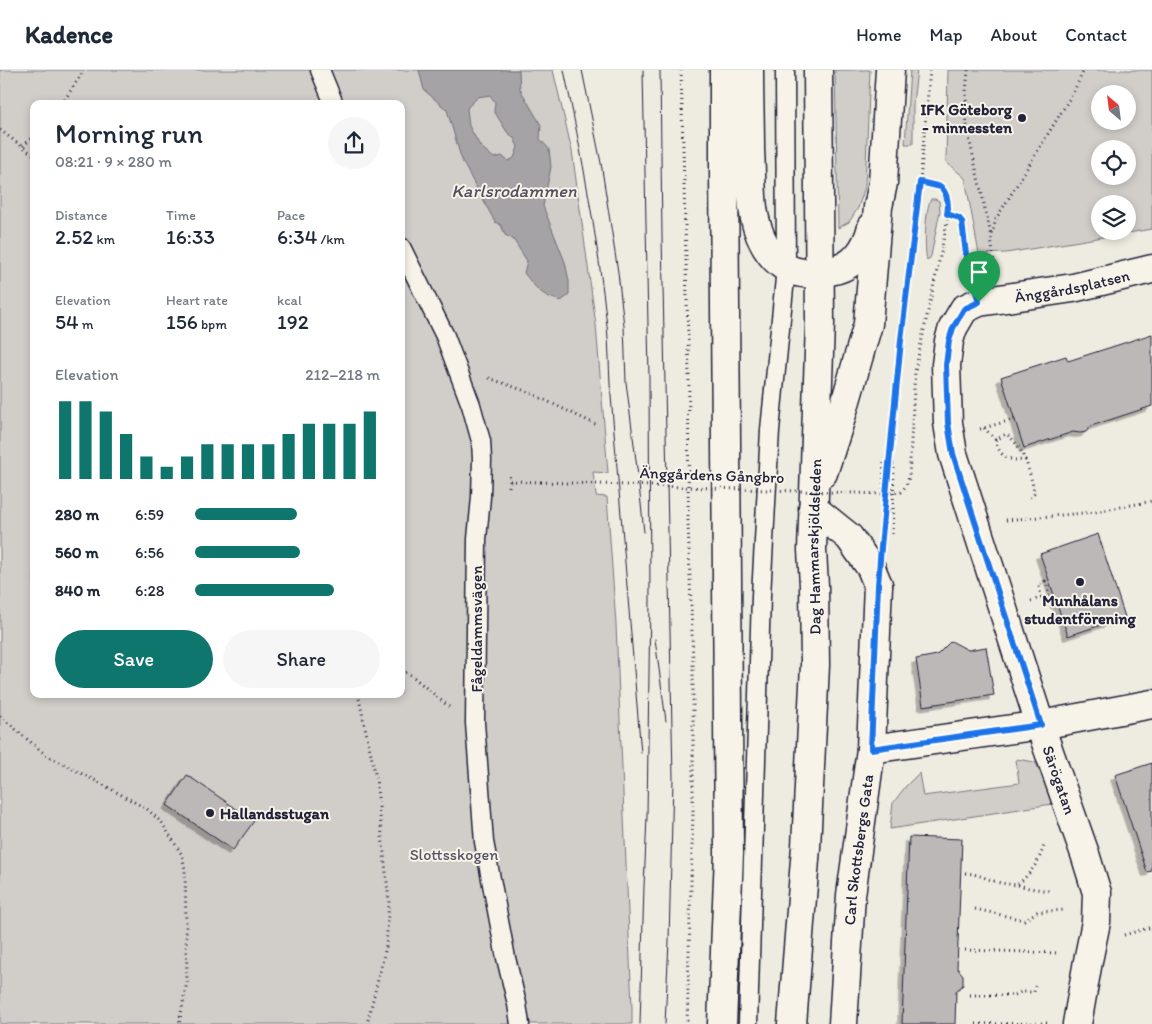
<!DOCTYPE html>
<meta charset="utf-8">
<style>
:root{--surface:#fff;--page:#f6f6f7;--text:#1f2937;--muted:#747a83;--line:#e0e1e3;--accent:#0f766e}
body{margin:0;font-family:Itim,sans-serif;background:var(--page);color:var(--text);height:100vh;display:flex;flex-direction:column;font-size:19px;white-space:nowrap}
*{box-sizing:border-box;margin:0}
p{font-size:16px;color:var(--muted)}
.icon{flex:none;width:28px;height:28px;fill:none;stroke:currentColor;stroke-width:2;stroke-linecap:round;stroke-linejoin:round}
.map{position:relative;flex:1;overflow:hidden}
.sheet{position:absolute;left:30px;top:30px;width:375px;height:598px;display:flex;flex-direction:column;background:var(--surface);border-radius:10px;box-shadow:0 2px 8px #0003}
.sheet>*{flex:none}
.needle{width:32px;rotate:332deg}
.fabs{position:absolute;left:1091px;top:15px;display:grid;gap:10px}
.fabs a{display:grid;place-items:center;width:45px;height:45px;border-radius:50%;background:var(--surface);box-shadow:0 2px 8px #0003;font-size:25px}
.pin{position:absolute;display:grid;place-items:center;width:42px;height:42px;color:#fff;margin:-51px -21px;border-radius:50% 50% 50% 0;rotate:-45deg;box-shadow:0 0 5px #0007}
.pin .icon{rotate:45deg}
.round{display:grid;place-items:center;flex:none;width:52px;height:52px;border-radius:26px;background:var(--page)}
.head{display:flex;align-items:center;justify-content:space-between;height:85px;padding:0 25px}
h1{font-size:28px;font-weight:600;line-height:38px}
.metrics{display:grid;grid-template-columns:repeat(3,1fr);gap:8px;height:85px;padding:5px 25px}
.metrics div{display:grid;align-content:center}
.metrics b{font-size:21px;font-weight:600}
.metrics small{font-size:14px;font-weight:400}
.metrics p{font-size:14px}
.chart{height:140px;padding:10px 25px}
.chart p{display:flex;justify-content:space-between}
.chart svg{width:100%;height:90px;margin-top:5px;stroke:var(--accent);stroke-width:6}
.primary-button{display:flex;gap:10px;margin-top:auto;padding:10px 25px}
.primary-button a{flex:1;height:58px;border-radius:30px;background:var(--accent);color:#fff;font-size:20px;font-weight:600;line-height:58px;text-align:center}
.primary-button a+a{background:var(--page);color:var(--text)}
ul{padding:0 25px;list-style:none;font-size:16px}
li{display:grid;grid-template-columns:80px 60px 1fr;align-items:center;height:38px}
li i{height:12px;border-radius:6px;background:var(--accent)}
header{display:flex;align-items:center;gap:30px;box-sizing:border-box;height:70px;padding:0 25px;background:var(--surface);border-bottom:1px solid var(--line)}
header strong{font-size:24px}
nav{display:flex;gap:28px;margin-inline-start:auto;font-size:18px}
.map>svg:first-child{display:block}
.green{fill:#d1cdc9;stroke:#7a7882;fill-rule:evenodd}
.water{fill:#a6a3a6;stroke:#716f7b;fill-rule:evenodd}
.building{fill:#bbb8b7;stroke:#22223b;filter:url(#shadow)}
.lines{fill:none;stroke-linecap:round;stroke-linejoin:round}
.lane-casing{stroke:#22223b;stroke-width:21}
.street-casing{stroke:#22223b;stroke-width:31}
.primary-casing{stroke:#22223b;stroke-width:31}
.path{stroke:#22223b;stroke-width:3;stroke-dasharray:1 4;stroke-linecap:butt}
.lane{stroke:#f7f3e8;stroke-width:18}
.street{stroke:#f7f3e8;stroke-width:28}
.primary{stroke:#f7f3e8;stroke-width:28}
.tram{stroke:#22223b;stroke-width:1}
.path-bridge{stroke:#22223b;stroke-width:3;stroke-dasharray:1 4;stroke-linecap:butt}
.route-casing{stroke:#fff;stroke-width:10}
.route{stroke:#1a73e8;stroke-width:6}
.poi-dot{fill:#22223b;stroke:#f7f3e8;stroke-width:2}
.labels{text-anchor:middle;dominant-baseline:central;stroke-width:4;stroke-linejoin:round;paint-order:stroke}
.poi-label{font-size:16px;font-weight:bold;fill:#22223b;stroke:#f7f3e8;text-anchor:end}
.street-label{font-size:16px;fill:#22223b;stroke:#f7f3e8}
.park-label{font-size:16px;fill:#575566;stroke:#f7f3e8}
.water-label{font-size:18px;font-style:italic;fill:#504f60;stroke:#f7f3e8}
</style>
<header>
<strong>Kadence</strong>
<nav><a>Home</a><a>Map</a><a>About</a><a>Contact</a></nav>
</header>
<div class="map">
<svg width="1152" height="954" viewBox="0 0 1152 954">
<defs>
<filter id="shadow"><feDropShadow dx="-4.5" dy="4.5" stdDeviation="0" flood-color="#0004"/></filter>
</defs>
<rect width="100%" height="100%" fill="#eeebe1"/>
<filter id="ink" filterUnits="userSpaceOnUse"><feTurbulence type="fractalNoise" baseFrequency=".02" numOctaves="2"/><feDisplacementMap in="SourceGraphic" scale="10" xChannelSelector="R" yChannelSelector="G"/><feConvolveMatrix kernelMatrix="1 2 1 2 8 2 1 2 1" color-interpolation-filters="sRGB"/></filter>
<g filter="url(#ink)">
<!-- green -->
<path class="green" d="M0,0H553L572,81L596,255L608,403L593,402L596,426L607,427L616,554L632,938V954H0ZM34,34H401V624H34Z
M835,0H870L865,117L858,138L849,152L838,158Z
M910,0H917L913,34V74H905Z
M948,0H1152V159L1006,183L979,184L965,108L946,92ZM1100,24H1128V51H1100ZM1100,79H1128V106H1100ZM1100,134H1128V161H1100Z
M931,129H935L939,131L940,141L931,186L930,188L927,190C924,179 925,139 931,129Z
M1016,689L1035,692L1047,713L1052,734L890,759L893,733L906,716L919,703L923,726L1019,713Z"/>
<!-- water -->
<path class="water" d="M419,0H519L520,19L541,55L540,69L549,79L551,97L543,136L565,192L569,211V225L561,231C540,225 537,219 524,203L527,191L513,169L505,165L501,155L495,152L462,91L447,40L424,20ZM490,25L495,32L494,41L507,62L514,68L518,77L514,88L508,91L502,86L494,88L480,76L469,56L467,38L478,27Z"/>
<!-- building -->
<path class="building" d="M1152,264V336L1091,356L1086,362L1080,363L1073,362L1024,378L1001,307L1066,286L1068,291Z
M1098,464L1125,547L1068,566L1040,484Z
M951,571L968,580L986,577L994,625L923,636L916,589L937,585Z
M1152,693V801L1147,802L1115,705Z
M187,705L254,751L233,780L167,735Z
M909,767L962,769L957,898L963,905V915L956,921L955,954H902Z"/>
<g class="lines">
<!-- lane casing -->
<g class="lane-casing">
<path id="lane" d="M320,0L334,34
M401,177L445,266L471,335L481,371L482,389L481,427L477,469L475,653L484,772L506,888L517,934L520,954
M748,954L761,526L770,360L786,198L785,0"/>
</g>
<!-- street casing -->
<g class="street-casing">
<g id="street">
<path d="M871,679L1041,655L1152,634"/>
<path id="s1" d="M843,954L851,825L871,679L878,515"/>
<path id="s2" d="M1077,954L1088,891L1096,852L1097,823L1085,784L1047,676L953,384L948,353L946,295L949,271L953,258L964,239L979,232L1073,218L1152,199"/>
</g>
</g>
<!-- primary casing -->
<g class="primary-casing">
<g id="primary">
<path d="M749,0C749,27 750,54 750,80C751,96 751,111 752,126C753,152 762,182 785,197C797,205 816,204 830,201C854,197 866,180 872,157"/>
<path d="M823,403L840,351L868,254L878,137L883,113L890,0"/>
<path d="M813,438L849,467L871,498L878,515"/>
<path d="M722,954L729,784L724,99V0"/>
<path id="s3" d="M792,954L806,777L815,595L814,516L812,480L820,254L818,0"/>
</g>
</g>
<!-- path -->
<path class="path" d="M681,0L689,305L688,452L693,592V742L687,954
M968,0L966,22L967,59L991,165
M62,34L84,0
M0,60L34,85
M23,76L34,66
M920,112L941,117C954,134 945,158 942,177
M947,144L959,148L963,152L967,192L970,203
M995,199L991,168L996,149L1073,23L1084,0
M489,308L528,322L597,355
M984,358L996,370
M980,359L1015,349
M1026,390C1010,391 999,388 996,370L1006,364C1025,378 1029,400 1034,421V424L1030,427
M510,411L541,412
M509,417L510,411L509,403
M883,424L884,393L894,394L893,440L884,439
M1006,450L1095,442L1152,431
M883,459L901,270L920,112L930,0
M892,464L893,440
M1045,511L1054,537H1048C1043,531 1039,522 1039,514Z
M1031,531L1042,527
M401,600L411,605L449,637
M358,624L376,708L389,831L386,877L367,954
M0,646L46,685L98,712L147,739L162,753L182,785L185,799L187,912L179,954
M965,803C979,804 984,808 997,812C1004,814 1010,814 1017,815C1030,804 1040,791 1044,775
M1018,815L1029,818L1050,821
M975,839L1024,850L1037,842L1065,840
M1124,865L1152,857
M965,880L1059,883
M970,925H1015L1021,922H1034L1035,916
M976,954L1048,953"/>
<!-- lane -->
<use href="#lane" class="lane"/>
<!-- street -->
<use href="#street" class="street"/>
<!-- primary -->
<use href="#primary" class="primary"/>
<!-- tram -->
<path class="tram" d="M564,0C582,85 598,170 607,256C609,275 609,295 610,314L641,683
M582,0L601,93L618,202L624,256L626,312L638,406L644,462
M660,0L662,166L673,708L669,871L665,954
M655,569L666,651
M640,954L644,816L647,746L650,530L649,307L643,0"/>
<!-- path-bridge -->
<path class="path-bridge" d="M541,412L883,424L901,422L906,416L909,407L915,301L942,177"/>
</g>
</g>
<g class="lines" filter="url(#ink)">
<!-- route casing -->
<g class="route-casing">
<path id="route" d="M920,112L941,117C948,125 949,134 947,144L959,148L962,152L967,192L979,232L964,239L953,258L949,271L946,295L948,353L953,384L1041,655L871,679L878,515L881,477L901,270Z"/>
</g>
<!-- route -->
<use href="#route" class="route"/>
</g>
<!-- markers -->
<g class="poi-dot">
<circle cx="1022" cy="48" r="5"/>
<circle cx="1080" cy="512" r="5"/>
<circle cx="210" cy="743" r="5"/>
</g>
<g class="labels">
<!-- poi labels -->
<g class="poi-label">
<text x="1012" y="39">IFK Göteborg<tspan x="1012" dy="18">- minnessten</tspan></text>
<text x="1080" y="530" text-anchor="middle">Munhålans<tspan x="1080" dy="18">studentförening</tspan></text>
<text x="220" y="743" text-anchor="start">Hallandsstugan</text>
</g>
<!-- street labels -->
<g class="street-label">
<text stroke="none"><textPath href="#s2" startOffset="855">Änggårdsplatsen</textPath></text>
<text transform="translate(712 405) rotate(2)">Änggårdens Gångbro</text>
<text stroke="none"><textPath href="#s3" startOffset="478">Dag Hammarskjöldsleden</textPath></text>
<text transform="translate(476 559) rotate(-90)">Fågeldammsvägen</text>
<text transform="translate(1059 710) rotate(71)">Särögatan</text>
<text stroke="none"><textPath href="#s1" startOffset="175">Carl Skottsbergs Gata</textPath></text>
</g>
<!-- park labels -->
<g class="park-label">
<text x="454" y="784">Slottsskogen</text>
</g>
<!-- water labels -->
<g class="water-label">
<text x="514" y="121">Karlsrodammen</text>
</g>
</g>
</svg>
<div class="fabs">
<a><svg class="needle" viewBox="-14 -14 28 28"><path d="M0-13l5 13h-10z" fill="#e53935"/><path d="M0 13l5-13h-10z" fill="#747a83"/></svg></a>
<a><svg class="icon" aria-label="locate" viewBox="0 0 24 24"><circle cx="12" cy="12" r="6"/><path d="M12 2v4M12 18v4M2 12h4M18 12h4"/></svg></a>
<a><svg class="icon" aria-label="layers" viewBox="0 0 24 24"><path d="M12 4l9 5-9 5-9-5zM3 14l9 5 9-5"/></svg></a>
</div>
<div class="pin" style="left:979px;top:232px;background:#1e9e55"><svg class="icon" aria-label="arrive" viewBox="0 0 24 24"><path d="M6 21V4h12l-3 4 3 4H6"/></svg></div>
<section class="sheet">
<div class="head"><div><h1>Morning run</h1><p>08:21 · 9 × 280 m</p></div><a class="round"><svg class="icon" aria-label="share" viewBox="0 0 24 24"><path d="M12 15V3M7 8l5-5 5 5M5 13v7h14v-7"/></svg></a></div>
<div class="metrics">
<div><p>Distance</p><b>2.52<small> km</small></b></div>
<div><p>Time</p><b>16:33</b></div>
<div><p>Pace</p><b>6:34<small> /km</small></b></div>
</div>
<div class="metrics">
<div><p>Elevation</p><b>54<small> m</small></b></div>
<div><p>Heart rate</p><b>156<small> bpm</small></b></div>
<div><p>kcal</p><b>192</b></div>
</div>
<div class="chart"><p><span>Elevation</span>212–218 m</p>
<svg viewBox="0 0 160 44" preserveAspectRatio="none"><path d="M5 44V6M15 44V6M25 44V11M35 44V22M45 44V33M55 44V38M65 44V33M75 44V27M85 44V27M95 44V27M105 44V27M115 44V22M125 44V17M135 44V17M145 44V17M155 44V11"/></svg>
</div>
<ul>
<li><b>280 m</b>6:59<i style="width:55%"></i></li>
<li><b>560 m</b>6:56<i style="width:57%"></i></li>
<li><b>840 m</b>6:28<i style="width:75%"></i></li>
</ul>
<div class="primary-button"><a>Save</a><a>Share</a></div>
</section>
</div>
